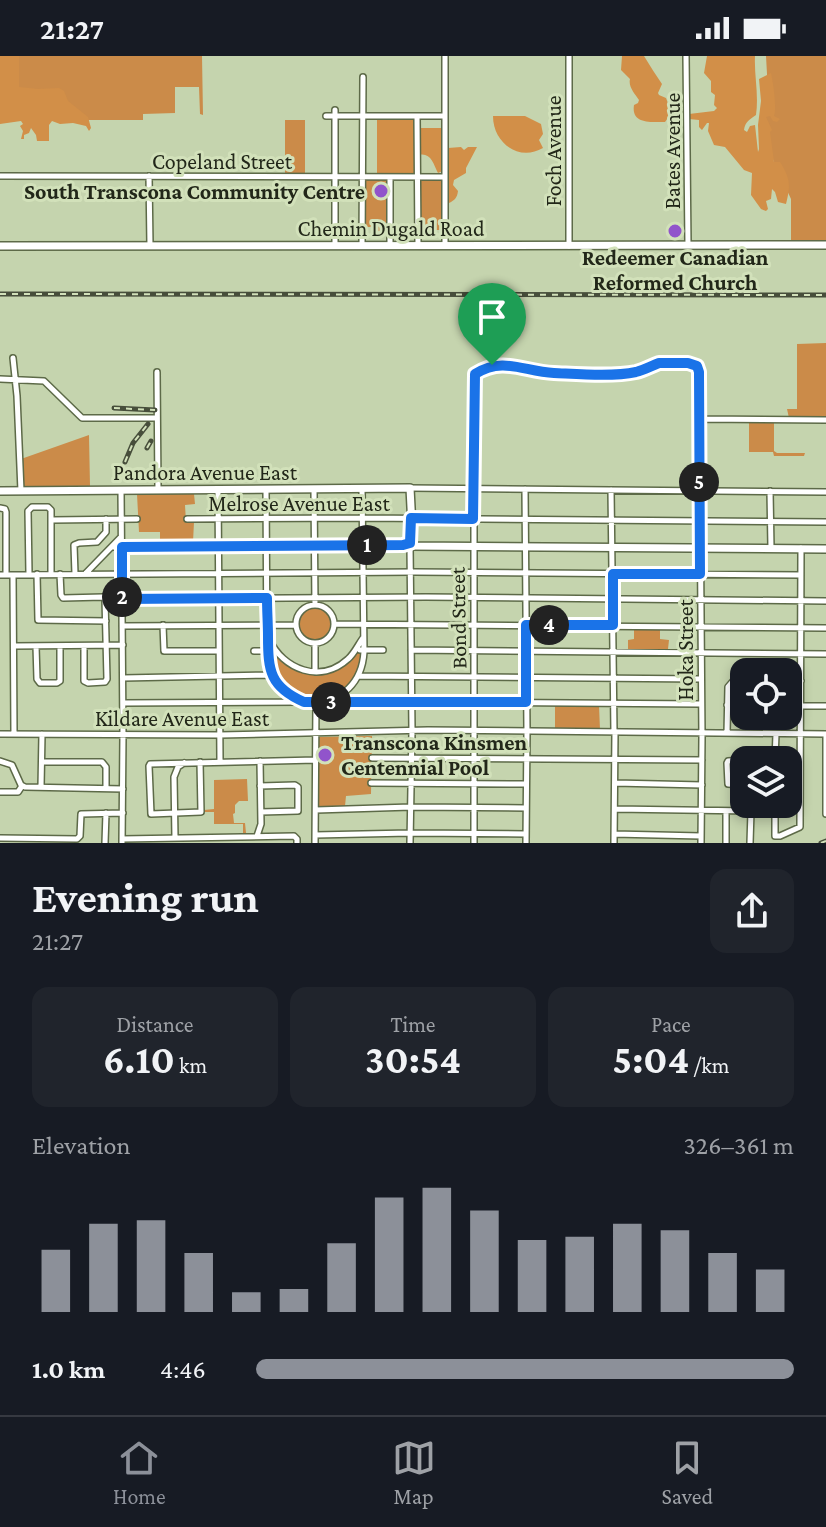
<!DOCTYPE html>
<meta charset="utf-8">
<style>
:root{--surface:#171b24;--page:#20242c;--text:#f1f3f6;--muted:#9ea1a6;--line:#363941;--accent:#8c9099}
body{margin:0;font-family:"Crimson Pro",serif;background:var(--page);color:var(--text);height:100vh;display:flex;flex-direction:column;font-size:30px;white-space:nowrap}
*{box-sizing:border-box;margin:0}
p{font-size:26px;color:var(--muted)}
.icon{flex:none;width:44px;height:44px;fill:none;stroke:currentColor;stroke-width:2;stroke-linecap:round;stroke-linejoin:round}
.map{position:relative;height:787px;overflow:hidden}
.side{display:flex;flex-direction:column;background:var(--surface);flex:1}
.side>*{flex:none}
.controls{position:absolute;left:730px;top:602px;display:grid;gap:16px}
.controls a{display:grid;place-items:center;width:72px;height:72px;border-radius:16px;background:var(--surface);box-shadow:0 4px 12px #0003;font-size:40px}
.pin{position:absolute;display:grid;place-items:center;width:68px;height:68px;color:#fff;margin:-82px -34px;border-radius:50% 50% 50% 0;rotate:-45deg;box-shadow:0 0 8px #0007}
.pin .icon{rotate:45deg}
.km{position:absolute;width:40px;height:40px;margin:-20px;border-radius:50%;background:#222;color:#fff;font-size:22px;line-height:40px;text-align:center}
.round{display:grid;place-items:center;flex:none;width:84px;height:84px;border-radius:16px;background:var(--page)}
.overview{display:flex;align-items:center;justify-content:space-between;height:136px;padding:0 32px}
h1{font-size:44px;font-weight:700;line-height:60px}
.metrics{display:grid;grid-template-columns:repeat(3,1fr);gap:12px;height:136px;padding:8px 32px}
.metrics div{display:grid;align-content:center;border-radius:16px;background:var(--page);text-align:center}
.metrics b{font-size:40px;font-weight:700}
.metrics small{font-size:22px;font-weight:400}
.metrics p{font-size:22px}
.chart{height:224px;padding:16px 32px}
.chart p{display:flex;justify-content:space-between}
.chart svg{width:100%;height:144px;margin-top:8px;stroke:var(--accent);stroke-width:6}
ul{padding:0 32px;list-style:none;font-size:26px}
li{display:grid;grid-template-columns:128px 96px 1fr;align-items:center;height:60px}
li i{height:20px;border-radius:10px;background:var(--accent)}
.status{display:flex;justify-content:space-between;align-items:center;height:56px;padding:0 40px;background:var(--surface);direction:ltr}
.status svg{height:22px;fill:currentColor}
.dock{display:flex;justify-content:space-around;align-items:center;height:112px;border-top:2px solid var(--line);background:var(--surface);font-size:22px;color:var(--muted)}
.dock a{display:grid;justify-items:center;gap:4px}
.dock .on{color:var(--accent)}
.map>svg:first-child{display:block}
.green{fill:#cb8b49}
.forest{fill:#d28f48}
.lines{fill:none;stroke-linecap:round;stroke-linejoin:round}
.minor-casing{stroke:#5d6a48;stroke-width:8}
.major-casing{stroke:#5d6a48;stroke-width:10}
.minor{stroke:#fff;stroke-width:5}
.major{stroke:#fff;stroke-width:7}
.rail-casing{stroke:#474e3b;stroke-width:5}
.rail{stroke:#d2e1ba;stroke-width:2;stroke-dasharray:6;stroke-linecap:butt}
.route-casing{stroke:#fff;stroke-width:16}
.route{stroke:#1a73e8;stroke-width:10}
.poi-dot{fill:#9154cb;stroke:#d2e1ba;stroke-width:3}
.labels{text-anchor:middle;dominant-baseline:central;stroke-width:6;stroke-linejoin:round;paint-order:stroke}
.street-label{font-size:22px;fill:#222719;stroke:#d2e1ba}
.poi-label{font-size:22px;font-weight:bold;fill:#222719;stroke:#d2e1ba;text-anchor:end}
</style>
<div class="status"><b>21:27</b><svg viewBox="0 0 49 12"><path d="M0 12V9h3v3zM5 12V6h3v6zM10 12V3h3v9zM15 12V0h3v12zM26 1h20v11H26zM47 4h2v5h-2z"/></svg></div>
<div class="map">
<svg width="826" height="787" viewBox="0 0 826 787">
<rect width="100%" height="100%" fill="#c5d4ae"/>
<!-- green -->
<path class="green" d="M0,0H202L203,59L200,58L199,31H175V57L143,58V64H0Z
M766,0H826V185L791,184V143L771,99L761,60L769,54Z
M285,64H305V118H285Z
M419,122H443V174H419Z
M364,124H389L388,175H376L375,171H364Z
M826,287V362H789L787,353H797V288Z
M749,366H774V395L777,397H805L804,400H774L773,396H749Z
M89,379L90,430L23,431L21,403Z
M137,438H194L195,448L185,449L186,466H194L193,486H160V476H139Z
M298 568a17 17 0 1 1 34 0a17 17 0 1 1-34 0Z
M634,573H660V583L669,584L668,593H628V584L634,583Z
M358,596L362,597C356,664 266,655 269,597H274C286,611 305,623 325,617C336,613 347,602 358,596Z
M555,648L599,649L600,674H555Z
M372,680L371,738L346,740L345,750L318,751L319,681Z
M247,723L248,745H239L235,749V757L233,758L234,767H245L246,777H243V768H214V756H204V754L214,753V724Z"/>
<!-- forest -->
<path class="forest" d="M0,0H19V31L38,33L59,32L64,35L68,45L88,61L91,72L89,75L86,70L73,67L60,68L52,65L49,69V85H37L36,79L31,72L29,77L24,79V83H21L23,75L20,70L23,68L21,65L0,68Z
M622,0H644C650,10 656,19 662,28L658,37L659,39L666,42C669,49 671,60 665,66C650,66 631,68 634,49L638,47L639,44C635,38 628,31 630,23L621,14Z
M707,0H755C754,20 759,38 756,59C750,63 745,66 744,74L747,76L750,70L755,69L758,96L759,93L758,69L761,45L759,23L771,17C773,26 777,52 774,60L780,63L777,66L773,65L770,60L766,61L772,74L770,76L774,106H780C790,122 791,129 786,148L778,146L775,136L772,133L771,143L766,145L768,153L766,155L761,153L751,139L752,117L744,114L725,91L714,89L708,75L709,67H707L702,74L699,71V64L689,63V58L714,55L717,52L714,49L715,39L711,36V25L704,17Z
M377,60H417L419,72H445V114L438,117C433,107 431,96 418,99V121H377Z
M493,60H525L541,68L543,78L539,84L543,92C519,106 493,87 493,60Z
M461,91L464,94L468,91H477L466,112V117L454,124L453,129L458,135C457,142 455,144 449,147L448,92Z"/>
<g class="lines">
<!-- minor casing -->
<g class="minor-casing">
<path id="minor" d="M569,0V190
M686,0L688,189
M326,60H445
M417,60L418,190
M0,120L445,121
M149,120L150,190
M390,121V190
M335,190V54
M362,190L363,21
M445,190V0
M13,302L17,340L21,435
M157,316L158,434
M0,323L44,325L82,362H157
M699,363L826,364
M410,432L826,436
M218,433L220,705
M266,433L267,600C276,664 360,660 364,596L362,433
M314,433L315,549
M525,433L527,675L526,787
M121,434L123,679L122,787
M611,434L614,676
M770,435L771,492
M0,452L5,453L6,456V519
M187,463L364,462L826,466
M52,464L137,463
M113,491L377,489L410,490L412,675L410,787
M86,517L121,481
M29,518L28,455L32,451H48L51,454V518
M37,518L38,564L106,565
M60,518L61,539L63,542L103,541L105,543L107,623L105,626L88,627L84,625V590
M75,518L74,489L79,487L97,486L106,476V463
M0,519L415,516L801,519
M13,519L14,678
M122,543L426,541L826,545
M296 568a19 19 0 1 1 38 0a19 19 0 1 1-38 0Z
M334,568L826,572
M163,569L164,595H219
M122,570L296,569
M269,583C283,614 321,628 348,603C354,598 358,589 363,582
M315,587V616
M14,590L123,589
M36,590L37,623L40,627H57L60,625V590
M360,594H383
M411,594L826,598
M254,595H269
M359,620L701,623
M123,622L272,619
M788,624L801,625
M328,645L701,648
M123,647L302,646
M727,649H744
M801,650H826
M727,677L728,631L734,624H744
M0,678L220,679L428,674L826,678
M826,678V758
M372,702L702,704
M744,704L728,705L727,707L728,728L744,729
M775,704L776,678
M0,705L12,709L21,729L25,731L123,733
M42,706H102L106,711V732
M200,706L201,756L151,758L149,710L150,708L316,704
M371,727L526,728
M615,727L702,729
M260,730L295,729L298,731V755L261,756
M41,731L42,678
M0,736H18L22,730
M775,748V780H780L800,771L801,492
M615,753L751,755L766,748
M316,754L411,751L526,752
M614,778L701,780
M315,779L410,777L526,778
M257,780L261,768L260,705
M0,782L77,783L80,780L81,758L123,757
M175,782L174,721L178,711L184,707
M122,783L294,780L297,783V787
M105,787L106,757
M315,787L316,646
M474,787V320C495,299 525,315 550,317C558,318 567,317 575,317C594,318 613,319 631,317C640,316 646,312 654,309C667,305 685,305 697,310L699,316L702,681L701,787
M614,787L615,676
M726,787V755
M750,787L751,755"/>
</g>
<!-- major casing -->
<g class="major-casing">
<path id="major" d="M0,190L826,189
M0,435L410,432L413,490
M410,488V490L826,493"/>
</g>
<!-- minor -->
<use href="#minor" class="minor"/>
<!-- major -->
<use href="#major" class="major"/>
<!-- rail casing -->
<g class="rail-casing">
<path id="rail" d="M0,238L826,239
M114,352L155,354
M147,392L151,385
M125,406L133,387L148,368
M821,787L826,785"/>
</g>
<!-- rail -->
<use href="#rail" class="rail"/>
</g>
<g class="lines">
<!-- route casing -->
<g class="route-casing">
<path id="route" d="M659,307H688L697,310L699,316L700,518H613V569H526V646H304C270,631 268,615 268,580C268,568 267,555 267,542L122,543V491L403,489L410,487L411,462L473,463L475,318C504,300 524,316 554,317C577,318 613,321 636,316C644,314 651,310 659,307Z"/>
</g>
<!-- route -->
<use href="#route" class="route"/>
</g>
<!-- markers -->
<g class="poi-dot">
<circle cx="381" cy="135" r="8"/>
<circle cx="675" cy="175" r="8"/>
<circle cx="325" cy="699" r="8"/>
</g>
<g class="labels">
<!-- street labels -->
<g class="street-label">
<text transform="translate(553 95) rotate(-90)">Foch Avenue</text>
<text transform="translate(672 95) rotate(-90)">Bates Avenue</text>
<text x="222" y="105">Copeland Street</text>
<text x="391" y="172">Chemin Dugald Road</text>
<text x="205" y="416">Pandora Avenue East</text>
<text x="299" y="447">Melrose Avenue East</text>
<text transform="translate(458 562) rotate(-91)">Bond Street</text>
<text transform="translate(685 594) rotate(-90)">Hoka Street</text>
<text x="182" y="662">Kildare Avenue East</text>
</g>
<!-- poi labels -->
<g class="poi-label">
<text x="365" y="135">South Transcona Community Centre</text>
<text x="675" y="201" text-anchor="middle">Redeemer Canadian<tspan x="675" dy="25">Reformed Church</tspan></text>
<text x="341" y="686" text-anchor="start">Transcona Kinsmen<tspan x="341" dy="25">Centennial Pool</tspan></text>
</g>
</g>
</svg>
<div class="controls">
<a><svg class="icon" aria-label="locate" viewBox="0 0 24 24"><circle cx="12" cy="12" r="6"/><path d="M12 2v4M12 18v4M2 12h4M18 12h4"/></svg></a>
<a><svg class="icon" aria-label="layers" viewBox="0 0 24 24"><path d="M12 4l9 5-9 5-9-5zM3 14l9 5 9-5"/></svg></a>
</div>
<div class="pin" style="left:492px;top:309px;background:#1e9e55"><svg class="icon" aria-label="arrive" viewBox="0 0 24 24"><path d="M6 21V4h12l-3 4 3 4H6"/></svg></div>
<b class="km" style="left:367px;top:489px">1</b>
<b class="km" style="left:122px;top:541px">2</b>
<b class="km" style="left:331px;top:646px">3</b>
<b class="km" style="left:549px;top:569px">4</b>
<b class="km" style="left:699px;top:426px">5</b>
</div>
<section class="side">
<div class="overview"><div><h1>Evening run</h1><p>21:27</p></div><a class="round"><svg class="icon" aria-label="share" viewBox="0 0 24 24"><path d="M12 15V3M7 8l5-5 5 5M5 13v7h14v-7"/></svg></a></div>
<div class="metrics">
<div><p>Distance</p><b>6.10<small> km</small></b></div>
<div><p>Time</p><b>30:54</b></div>
<div><p>Pace</p><b>5:04<small> /km</small></b></div>
</div>
<div class="chart"><p><span>Elevation</span>326–361 m</p>
<svg viewBox="0 0 160 44" preserveAspectRatio="none"><path d="M5 44V25M15 44V17M25 44V16M35 44V26M45 44V38M55 44V37M65 44V23M75 44V9M85 44V6M95 44V13M105 44V22M115 44V21M125 44V17M135 44V19M145 44V26M155 44V31"/></svg>
</div>
<ul>
<li><b>1.0 km</b>4:46<i style="width:100%"></i></li>
</ul>
</section>
<nav class="dock">
<a class="on"><svg class="icon" aria-label="home" viewBox="0 0 24 24"><path d="M3 11l9-7 9 7M6 9v11h12V9"/></svg>Home</a>
<a><svg class="icon" aria-label="map" viewBox="0 0 24 24"><path d="M3 6l6-2 6 2 6-2v14l-6 2-6-2-6 2zM9 4v14M15 6v14"/></svg>Map</a>
<a><svg class="icon" aria-label="saved" viewBox="0 0 24 24"><path d="M7 4h10v16l-5-4-5 4z"/></svg>Saved</a>
</nav>
